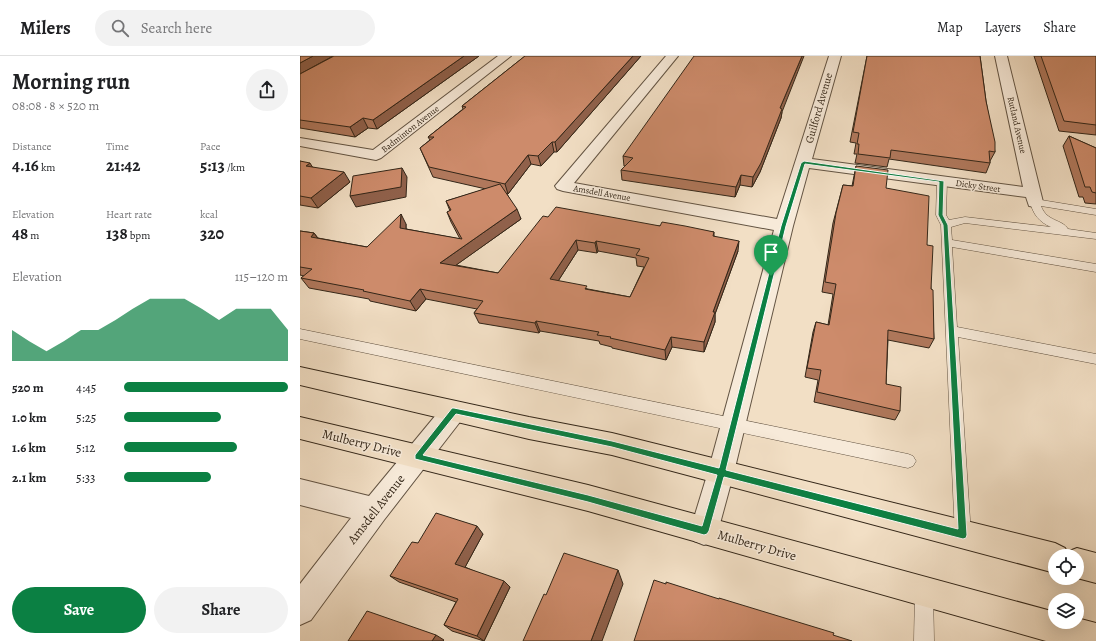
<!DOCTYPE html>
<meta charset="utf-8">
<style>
:root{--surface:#fff;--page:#f2f2f2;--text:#202124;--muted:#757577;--line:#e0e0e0;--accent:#0b8043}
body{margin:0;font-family:Alegreya,serif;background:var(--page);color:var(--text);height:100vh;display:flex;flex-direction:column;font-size:15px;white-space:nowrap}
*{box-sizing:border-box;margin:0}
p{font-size:13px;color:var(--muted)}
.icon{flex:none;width:22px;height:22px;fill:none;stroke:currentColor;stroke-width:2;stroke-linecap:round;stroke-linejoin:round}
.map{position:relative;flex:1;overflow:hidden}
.sheet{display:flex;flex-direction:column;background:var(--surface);width:300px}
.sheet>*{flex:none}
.fabs{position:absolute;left:748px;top:493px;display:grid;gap:8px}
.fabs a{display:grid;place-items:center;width:36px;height:36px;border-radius:50%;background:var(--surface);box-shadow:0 4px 16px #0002;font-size:20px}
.pin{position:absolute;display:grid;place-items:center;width:34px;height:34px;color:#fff;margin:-41px -17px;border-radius:50% 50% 50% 0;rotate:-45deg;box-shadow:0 0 4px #0007}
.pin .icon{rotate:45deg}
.round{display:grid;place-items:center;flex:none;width:42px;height:42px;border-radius:21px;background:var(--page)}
.head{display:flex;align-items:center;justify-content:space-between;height:68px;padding:0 12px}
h1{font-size:22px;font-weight:700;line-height:30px}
.stats{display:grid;grid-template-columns:repeat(3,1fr);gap:6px;height:68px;padding:4px 12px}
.stats div{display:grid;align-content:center}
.stats b{font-size:17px;font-weight:700}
.stats small{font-size:11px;font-weight:400}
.stats p{font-size:11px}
.chart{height:112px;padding:8px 12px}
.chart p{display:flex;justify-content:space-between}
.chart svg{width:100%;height:72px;margin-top:4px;fill:var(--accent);opacity:.7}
.button{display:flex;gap:8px;margin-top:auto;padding:8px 12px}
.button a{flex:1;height:46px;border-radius:24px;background:var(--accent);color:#fff;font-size:16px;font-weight:700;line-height:46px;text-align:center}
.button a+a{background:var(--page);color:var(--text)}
ul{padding:0 12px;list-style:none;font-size:13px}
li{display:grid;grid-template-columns:64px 48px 1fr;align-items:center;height:30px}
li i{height:10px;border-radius:5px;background:var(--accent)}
header{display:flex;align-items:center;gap:24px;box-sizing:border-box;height:56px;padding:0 20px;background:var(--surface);border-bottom:1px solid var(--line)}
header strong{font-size:19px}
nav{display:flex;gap:22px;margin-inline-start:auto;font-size:14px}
.search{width:280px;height:36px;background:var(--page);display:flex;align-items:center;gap:10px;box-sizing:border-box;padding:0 14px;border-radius:22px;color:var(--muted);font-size:15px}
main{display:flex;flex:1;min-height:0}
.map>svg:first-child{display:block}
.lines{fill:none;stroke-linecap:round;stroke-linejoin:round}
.service-casing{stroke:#635443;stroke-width:1}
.minor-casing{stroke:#635443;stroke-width:2}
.primary-casing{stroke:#332618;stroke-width:2}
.service{fill:#f7ead9;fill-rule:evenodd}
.minor{fill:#f7ead9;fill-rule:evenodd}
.primary{fill:#f2dfc5;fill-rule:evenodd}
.wall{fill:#b0785c;stroke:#332618;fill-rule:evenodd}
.shaded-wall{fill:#90614b;stroke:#332618}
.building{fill:#cd8b6b;stroke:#332618;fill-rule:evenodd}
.route{fill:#0b8043;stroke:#fff;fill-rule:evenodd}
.labels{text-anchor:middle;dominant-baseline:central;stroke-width:3;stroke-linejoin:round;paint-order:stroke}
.far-street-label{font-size:9px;fill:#332618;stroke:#f7ead9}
.street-label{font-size:11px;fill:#332618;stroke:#f7ead9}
.near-street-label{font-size:13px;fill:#332618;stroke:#f7ead9}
</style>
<header>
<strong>Milers</strong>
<div class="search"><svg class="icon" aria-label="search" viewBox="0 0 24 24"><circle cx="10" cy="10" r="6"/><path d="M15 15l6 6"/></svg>Search here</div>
<nav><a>Map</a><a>Layers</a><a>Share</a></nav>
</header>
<main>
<section class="sheet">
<div class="head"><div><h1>Morning run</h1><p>08:08 · 8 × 520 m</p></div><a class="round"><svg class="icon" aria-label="share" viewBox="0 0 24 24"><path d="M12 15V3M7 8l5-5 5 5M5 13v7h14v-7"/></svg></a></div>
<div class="stats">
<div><p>Distance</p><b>4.16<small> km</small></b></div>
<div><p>Time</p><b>21:42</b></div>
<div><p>Pace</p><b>5:13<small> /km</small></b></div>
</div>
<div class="stats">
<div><p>Elevation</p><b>48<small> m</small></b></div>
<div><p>Heart rate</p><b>138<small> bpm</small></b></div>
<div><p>kcal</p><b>320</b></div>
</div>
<div class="chart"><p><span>Elevation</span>115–120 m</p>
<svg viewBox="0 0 160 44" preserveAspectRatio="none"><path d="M0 44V25L10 32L20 38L30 32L40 25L50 25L60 19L70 12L80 6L90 6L100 6L110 12L120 19L130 12L140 12L150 12L160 25V44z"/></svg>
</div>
<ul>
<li><b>520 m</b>4:45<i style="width:100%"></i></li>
<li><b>1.0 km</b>5:25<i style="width:59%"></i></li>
<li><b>1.6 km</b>5:12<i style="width:69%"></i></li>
<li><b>2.1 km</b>5:33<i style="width:53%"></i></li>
</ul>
<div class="button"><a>Save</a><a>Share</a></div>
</section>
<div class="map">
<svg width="796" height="585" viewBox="0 0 796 585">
<rect width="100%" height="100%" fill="#f2dfc5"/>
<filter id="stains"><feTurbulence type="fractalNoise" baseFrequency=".005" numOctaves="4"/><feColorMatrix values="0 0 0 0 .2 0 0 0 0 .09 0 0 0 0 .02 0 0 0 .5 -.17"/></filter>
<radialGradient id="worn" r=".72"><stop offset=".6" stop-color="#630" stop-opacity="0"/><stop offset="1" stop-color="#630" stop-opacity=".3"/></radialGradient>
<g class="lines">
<!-- service casing -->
<g class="service-casing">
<path id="service" d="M642,122L647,125L646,159L649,164L665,161L751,171C739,166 733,158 730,146L731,144L735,143L796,153V159L741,150C747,166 762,163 768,173L796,177V183L665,167L651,171L652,184L796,208V216L652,191L657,271L796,298V308L658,281L671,479L669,485L663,487L657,485L655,479L641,169L636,159L637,125Z
M0,273L608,398L613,400L616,405L613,410L608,412L0,283Z
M624,527L630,530L633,536L634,585H614L615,536L618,530Z"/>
</g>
<!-- minor casing -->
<g class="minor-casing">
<path id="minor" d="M198,0H211L81,102L76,104L0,90V82L73,94Z
M366,0H378L274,127L477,163L529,0H541L512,103L723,131L695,0H707L743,146L741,150L735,151L729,150L726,141L509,112L493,170L434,416L418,475L414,485L404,489L394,485L390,475L408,416L474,174L263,135L257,133L255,130Z
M154,345L163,348L166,355L163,362L84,464L11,564L0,569V528L51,462L0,449V423L69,440L145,348Z"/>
</g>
<!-- primary casing -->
<g class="primary-casing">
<path id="primary" d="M0,311L229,361L312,377L755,487L765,492L767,496L777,492L796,497V527L777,522V500H755V517L312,399L229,383L0,329Z
M0,361L288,429L755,556V566H777V562L796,567V585H746L288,455L0,383Z"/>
</g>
<!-- service -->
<use href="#service" class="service"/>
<!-- minor -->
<use href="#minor" class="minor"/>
<!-- primary -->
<use href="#primary" class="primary"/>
</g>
<!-- wall -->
<path class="wall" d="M0,0H33L14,10L179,0L77,73L68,72L55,81L0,72Z
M225,0H341L257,96H254L241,110L231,108L208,138H207L221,163L156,209L198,217L248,161L360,170L414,176V180L438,195L415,258V266L404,296L372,291L366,304L312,292V291L300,288L299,285L240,275L239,277L179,267L174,257L177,253L126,243L116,255L70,245L69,243L9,232L1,222L4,220L0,219V175L14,177L18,182L67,191L106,168V173L160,183L151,166L147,156L150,155L146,145L186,133L133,121L120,92L130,84L128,81L163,53L162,50ZM278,194L297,197L298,195L336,202L337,210L344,211L330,241L288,233L258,225Z
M567,0H680L686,45L695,96L690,105V107L686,117L589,103L587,111L555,107L557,98H554L556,87L550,86Z
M734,0H796V79L759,75Z
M482,56L481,62L460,116L452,131L440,129L435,141L322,124L321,114L325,110H324L323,100Z
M769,80L796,92V148L785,147L783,141H779L763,90Z
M0,105L12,111L50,126L18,152L0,149Z
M556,110L586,132L627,189L631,233L634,283L629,292L588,284L586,328L600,355L595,364L514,346L518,324L505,321L513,276L516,266L528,269L533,238L522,236L533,167L543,129L552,130Z
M183,478L165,511L210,531L184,585L152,575L144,569L156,546L99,526L90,520L118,487Z"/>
<!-- shaded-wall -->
<path class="shaded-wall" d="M13,0H33L0,18V7Z
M164,0H179L77,73L73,64Z
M333,0H341L257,96L255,86Z
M502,0H504L482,56L481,62L460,116L452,131L453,121L480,52Z
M63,62L68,72L55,81L50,71Z
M252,86L254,96L241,110L238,100Z
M228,99L231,108L208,138L205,128Z
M10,107L16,117L6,110Z
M102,112L107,121L106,141L56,151L50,140Z
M44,116L50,126L18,152L11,142Z
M441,119L440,129L435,141L436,131Z
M217,153L221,163L145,217L140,207Z
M101,158L106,168V183L100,172Z
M14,177L21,187L11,181Z
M276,184L278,194L253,233L250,223Z
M296,185L298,195L297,197L295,187Z
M439,185L438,195L415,258V266L404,296V286L413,256Z
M120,233L126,243L116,255L110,245Z
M236,265L240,275L239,277L235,267Z
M371,281L372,291L366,304L365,294Z
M177,470L183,478L163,515L155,508Z
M318,514L323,528L302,585H291Z
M204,525L210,531L184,585L177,580Z
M136,579L144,584L143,585H132Z"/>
<!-- building -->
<path class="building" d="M0,0H13L0,7Z
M34,0H164L73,64L63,62L50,71L0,64V18Z
M225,0H333L255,86H252L238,100L228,99L205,128L129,111L120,92L134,81H128L166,51L162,50Z
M394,0H502L480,52L482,53L461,107L453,121L441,119L436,131L321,114L333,102L323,100Z
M567,0H680L686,45L695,86V96L689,95L690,107L591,94L590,102L558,98L559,88H557L559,77L553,76Z
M741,0H796V69L764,65Z
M769,80L796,92V137L792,136L790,131H785Z
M0,105L10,107L6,110L44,116L11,142L0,140Z
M556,110L588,114L586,132L629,140L627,189L633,190L631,233L633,234L634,283L588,274L586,328L601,331L600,355L517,336L521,314L507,312L516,266L529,269L536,228L525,226L536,157L543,129L553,130Z
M102,112L101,131L50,140L53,120Z
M200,128L217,153L140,207L198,217L243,160L248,161L256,151L360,170L362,166L385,170L414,176L413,180L439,185L413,256H415L404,286L371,281L365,294L310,282L311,281L297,279L299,276L236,265L235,267L174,257L183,245L120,233L110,245L63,235L64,234L1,222L12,213L0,211V175L14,177L11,181L67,191L101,158L100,172L162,183L147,156L151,154L146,145ZM276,184L295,187L296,185L340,193L336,199L349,202L330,241L285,233L287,230L250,223Z
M136,457L177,470L155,508L204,525L177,580L144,569L158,543L90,520L112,486L118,487Z
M264,497L318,514L291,585H223L244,538L246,539Z
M354,524L366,528V526L419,543V542L534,577L533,579L552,585H334Z
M67,555L136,579L132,585H48Z"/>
<!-- route -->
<path class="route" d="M504,105L644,125L643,159L648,169L667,479L666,482L663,483L424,421L409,475L407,478L404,479L288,446L115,403V399L152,352H154L312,385L419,412L481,170L501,107ZM505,108L639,126L638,159L643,169L658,473L426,414L486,170ZM156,358L312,391L417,419L402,470L288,439L123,399Z"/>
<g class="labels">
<!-- far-street labels -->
<g class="far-street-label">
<text transform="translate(717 69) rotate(77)">Rutland Avenue</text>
<text transform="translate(110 73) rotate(-38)">Badminton Avenue</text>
<text transform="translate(678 130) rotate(8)">Dicky Street</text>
<text transform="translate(302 137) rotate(10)">Amsdell Avenue</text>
</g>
<!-- street labels -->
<g class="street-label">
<text transform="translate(519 52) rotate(-74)">Guilford Avenue</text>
</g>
<!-- near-street labels -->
<g class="near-street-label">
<text transform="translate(62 387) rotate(14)">Mulberry Drive</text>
<text transform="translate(76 453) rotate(-52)">Amsdell Avenue</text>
<text transform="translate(457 489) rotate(16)">Mulberry Drive</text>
</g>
</g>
<rect width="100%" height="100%" filter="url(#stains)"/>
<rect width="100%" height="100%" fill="url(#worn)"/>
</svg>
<div class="fabs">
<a><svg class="icon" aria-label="locate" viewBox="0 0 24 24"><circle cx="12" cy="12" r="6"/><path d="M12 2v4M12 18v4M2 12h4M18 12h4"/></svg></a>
<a><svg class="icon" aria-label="layers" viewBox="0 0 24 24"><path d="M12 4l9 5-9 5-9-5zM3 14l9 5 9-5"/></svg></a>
</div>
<div class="pin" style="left:471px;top:220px;background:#1e9e55"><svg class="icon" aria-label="arrive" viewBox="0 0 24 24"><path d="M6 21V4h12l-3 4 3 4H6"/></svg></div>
</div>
</main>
